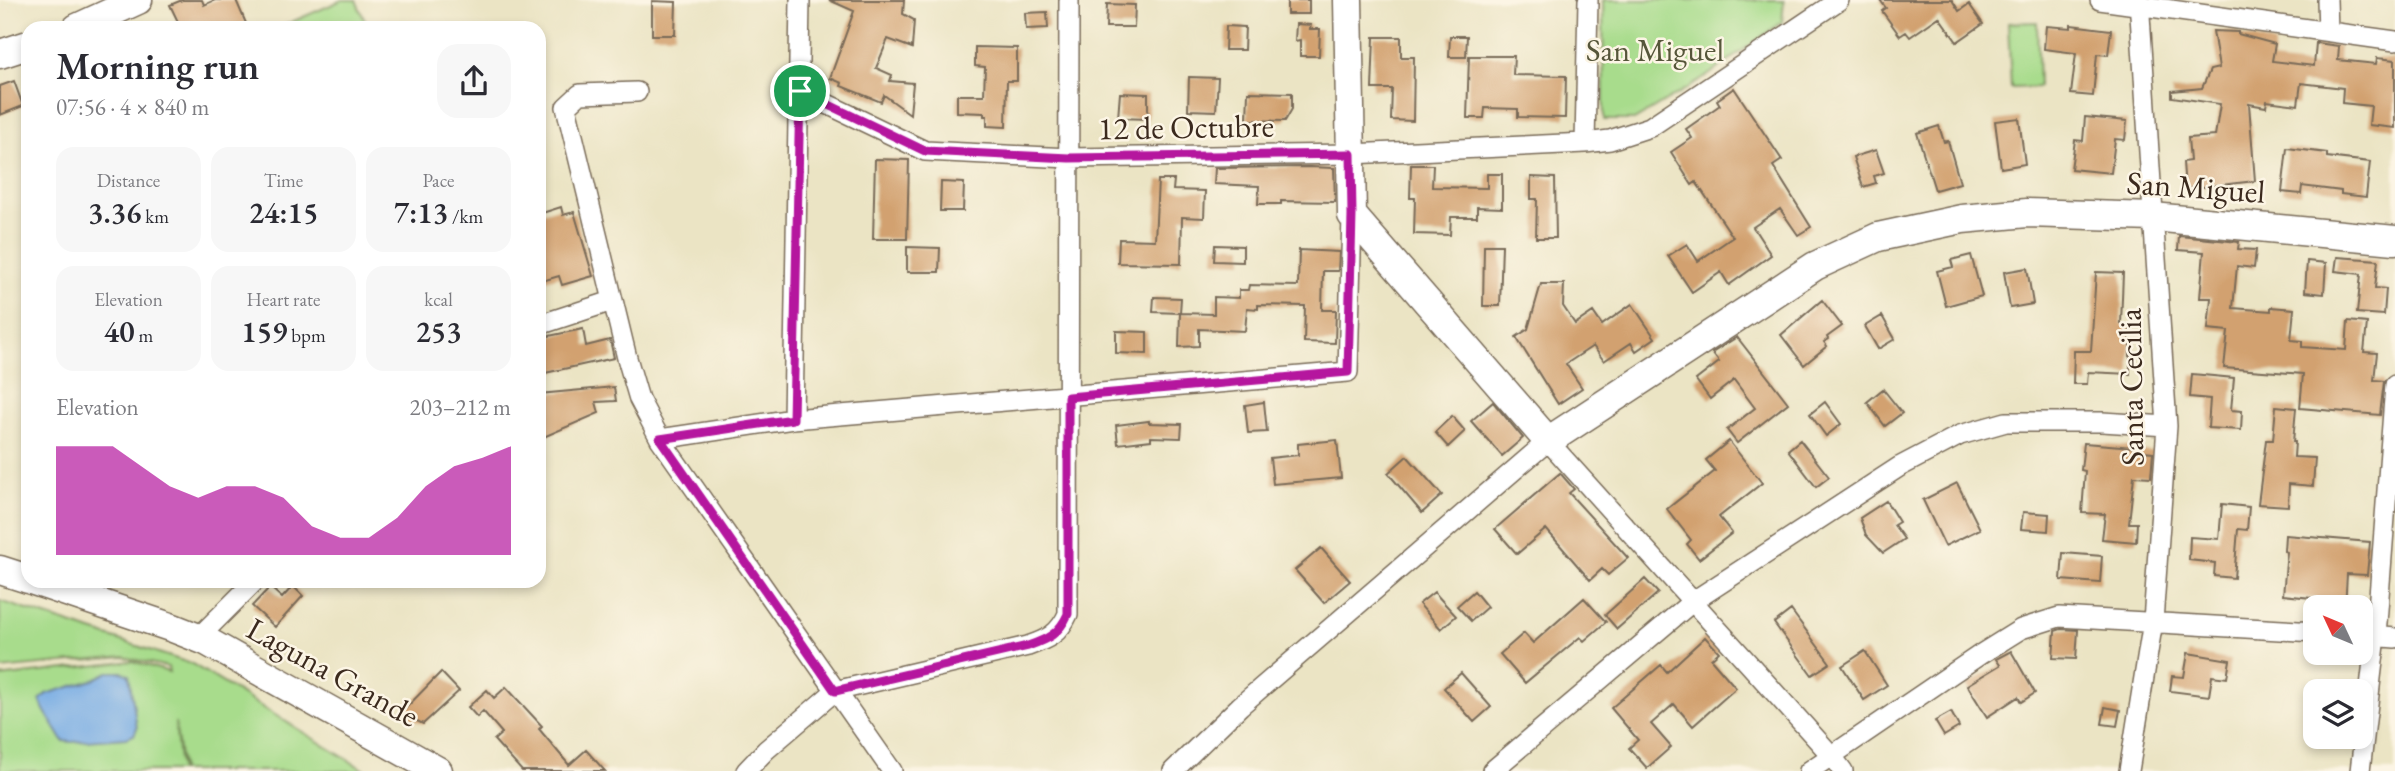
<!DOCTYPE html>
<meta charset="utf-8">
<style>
:root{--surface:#fff;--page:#f7f7f7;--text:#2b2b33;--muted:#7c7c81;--accent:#b5179e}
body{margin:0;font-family:"EB Garamond",serif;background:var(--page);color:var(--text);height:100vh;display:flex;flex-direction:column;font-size:26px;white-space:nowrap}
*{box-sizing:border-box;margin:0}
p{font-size:23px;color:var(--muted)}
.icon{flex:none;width:38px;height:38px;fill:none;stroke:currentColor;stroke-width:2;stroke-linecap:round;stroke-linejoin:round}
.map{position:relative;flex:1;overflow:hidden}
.drawer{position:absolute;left:21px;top:21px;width:525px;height:567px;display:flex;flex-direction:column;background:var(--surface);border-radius:21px;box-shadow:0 4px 10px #0003}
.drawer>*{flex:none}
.needle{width:46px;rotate:314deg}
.tools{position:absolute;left:2303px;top:595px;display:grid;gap:14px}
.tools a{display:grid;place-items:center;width:70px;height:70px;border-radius:14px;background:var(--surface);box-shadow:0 4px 10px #0003;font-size:35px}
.pin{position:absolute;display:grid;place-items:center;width:60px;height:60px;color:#fff;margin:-30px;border:4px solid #fff;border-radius:50%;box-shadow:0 2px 7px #0007}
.round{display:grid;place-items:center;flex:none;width:74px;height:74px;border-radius:21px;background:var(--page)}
.head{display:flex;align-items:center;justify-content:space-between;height:119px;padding:0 35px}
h1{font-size:38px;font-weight:600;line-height:52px}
.metrics{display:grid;grid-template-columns:repeat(3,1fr);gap:10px;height:119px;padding:7px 35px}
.metrics div{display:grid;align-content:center;border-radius:18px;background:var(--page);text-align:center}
.metrics b{font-size:30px;font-weight:600}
.metrics small{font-size:19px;font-weight:400}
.metrics p{font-size:19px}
.chart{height:196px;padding:14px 35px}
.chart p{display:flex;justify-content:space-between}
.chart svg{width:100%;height:126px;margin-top:7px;fill:var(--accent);opacity:.7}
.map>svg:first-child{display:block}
.green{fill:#a8dc8c;stroke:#728355;stroke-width:2}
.water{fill:#77ace4;stroke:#596b81;stroke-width:2}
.building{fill:#d2a170}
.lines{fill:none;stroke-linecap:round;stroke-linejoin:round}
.street-casing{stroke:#796b58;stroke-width:22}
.secondary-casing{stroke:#796b58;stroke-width:31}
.street{stroke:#fff;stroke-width:19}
.secondary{stroke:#fff;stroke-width:28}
.route-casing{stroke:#fff;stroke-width:14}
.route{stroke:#b5179e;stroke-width:9}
.labels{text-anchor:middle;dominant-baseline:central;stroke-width:5;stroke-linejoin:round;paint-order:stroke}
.park-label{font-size:32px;fill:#56563a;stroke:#fcf5e5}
.street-label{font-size:32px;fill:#3b2a1e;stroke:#fcf5e5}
</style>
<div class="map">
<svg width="2395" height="771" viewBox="0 0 2395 771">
<rect width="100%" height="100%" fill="#fcf5e5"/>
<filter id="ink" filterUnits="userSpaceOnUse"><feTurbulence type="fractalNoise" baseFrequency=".0143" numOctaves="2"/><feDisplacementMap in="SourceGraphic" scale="14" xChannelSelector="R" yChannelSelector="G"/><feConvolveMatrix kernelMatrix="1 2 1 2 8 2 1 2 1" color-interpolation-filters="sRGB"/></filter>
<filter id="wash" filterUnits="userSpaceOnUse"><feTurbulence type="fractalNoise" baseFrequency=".00686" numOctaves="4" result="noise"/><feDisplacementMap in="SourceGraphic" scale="28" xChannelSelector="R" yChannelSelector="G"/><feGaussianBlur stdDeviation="1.57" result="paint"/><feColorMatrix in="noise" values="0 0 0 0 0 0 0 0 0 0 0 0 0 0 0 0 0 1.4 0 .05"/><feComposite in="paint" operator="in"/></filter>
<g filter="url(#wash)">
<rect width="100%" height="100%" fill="#ebe4c4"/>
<!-- green -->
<path class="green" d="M342,0H356L368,28H278Z
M1603,0H1784L1782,22L1703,79L1634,120H1604Z
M2037,22L2039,87L2011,88L2008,23Z
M0,601L192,664L366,771H182L175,722L180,771H0V677L132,661L169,672L168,667L124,657L0,669Z"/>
<!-- water -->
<path class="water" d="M108,672H122L129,675L137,728L134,735L126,738L72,742L63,741L44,710L40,700L46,694L93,680Z"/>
<g id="blocks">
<!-- building -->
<path class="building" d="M182,0H202L204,5L215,0H236L248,28H181L170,5Z
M829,0H904L903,14L914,20L912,48L888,39L876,68L892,75L890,81L913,83L910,114L884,95L881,102L841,86L842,83L830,78L854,11Z
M1287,0H1309V14H1287Z
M1880,0H1952L1959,11L1969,4L1983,24L1957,42L1939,17L1910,37L1906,32L1900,36L1882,11L1886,8Z
M652,1L676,2L675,35H652Z
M1107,4L1135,5L1134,27H1106Z
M1047,12L1048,28L1026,29L1025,13Z
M1296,24L1311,25L1310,29H1320L1319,56H1300V40L1295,41Z
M2071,25L2111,30L2108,55L2097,54L2093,96L2071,94L2076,53L2044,49L2046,26L2071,28Z
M1226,26L1245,27L1244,50H1225Z
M2213,31L2238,32V34L2275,44L2272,61L2314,66L2316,43L2339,46L2338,60L2376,64L2377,58L2395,60V128L2369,125L2371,106L2342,103L2343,88L2301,83L2298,105L2267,101L2266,107L2249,104L2255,181L2185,189L2183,162L2190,161L2188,138L2215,136L2220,104L2172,97V91L2202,88L2210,70L2219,68Z
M1450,36H1467L1466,57H1449Z
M1374,37H1401V57H1414L1413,121L1391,120L1392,89H1372Z
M975,47L1017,48V81H1007L1006,127L987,126V116H984V113L957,112V95H984L985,67L975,66Z
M1469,56H1514L1513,75L1566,76L1565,118L1518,117V109L1485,108L1484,118H1467Z
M1189,77L1218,78L1216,111L1188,110Z
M14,81L23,106L0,115V86Z
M1734,88L1782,160L1773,166L1811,227L1798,235L1780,209L1753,227L1771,255L1729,285L1721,272L1692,292L1668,256L1687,244L1698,261L1733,237L1696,182L1692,185L1671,152L1692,138L1686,129L1720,105L1717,100Z
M1248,92L1292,93V109L1285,121L1247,120Z
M1120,93L1148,94V119L1118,118Z
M2085,117L2127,121L2125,140L2115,139L2111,173L2071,169L2075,140L2083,141Z
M2019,118L2025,164L2001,168L1995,121Z
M1939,126L1944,142L1948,141L1960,183L1935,190L1917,133Z
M2287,148L2327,153V157L2370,162L2366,197L2341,194V191L2302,186L2301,194L2282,192Z
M1876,150L1884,173L1874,176L1876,183L1863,187L1853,157Z
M875,159L909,160L907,239H873Z
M1411,165H1433L1432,187L1487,188V174H1502V208L1477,207V217H1451L1450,235L1414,234L1415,198H1410Z
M1309,167L1334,168L1335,202L1281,201V204H1258L1259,186L1214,184L1215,168Z
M1531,177L1555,178L1556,238H1536L1537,199H1531Z
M1158,180H1174L1173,190L1205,191L1204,218L1182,217L1181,264L1118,263L1119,239L1155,240Z
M941,182L964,183L963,211H940Z
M561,207L563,215L574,212L593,276L562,285L559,276L539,282V214Z
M2179,236L2239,242L2238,249L2256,250L2254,268L2237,266L2233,308L2271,311V307L2294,309L2291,340L2302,341V347L2346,350L2348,321L2367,323L2364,352L2377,353L2374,380L2384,381L2380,415L2300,408L2303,374L2224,368L2228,331L2208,329L2211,298H2200L2204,252L2178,250Z
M1215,245L1243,246V262L1214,261Z
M1484,245H1502L1500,306H1483Z
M907,247L940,248L939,272H907Z
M1299,250L1339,252L1338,271H1323L1322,310H1336L1335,343L1304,342L1305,306L1258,305V309L1247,308L1245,331L1199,329V346L1179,347L1180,313L1214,314V297L1239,298V290H1248L1249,285L1298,286Z
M1971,255L1982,296L1946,306L1937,271L1953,267L1951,260Z
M2337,257L2378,260L2375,288L2386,289L2384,315L2357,313L2361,274L2335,271Z
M2307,261L2326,263L2324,294L2305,292Z
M2027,268L2033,304L2010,308L2004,272Z
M2096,272L2123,273L2121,324L2130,325V374L2088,372L2087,384H2073L2074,351H2091Z
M1541,284H1564L1563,306L1575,324L1593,312L1602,325L1632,304L1655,338L1636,351L1631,343L1604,361L1593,346L1566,364L1582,388L1558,404L1516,337L1528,329Z
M1154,297L1181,298L1180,313L1153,312Z
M1822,300L1842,326L1827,337L1828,339L1824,342L1827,346L1804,365L1781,335Z
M1882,316L1895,339L1878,349L1865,326Z
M583,329L586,346L610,340L614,358L545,373L539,338Z
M1116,331L1147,332V354L1116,353Z
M1737,337L1788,403L1737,443L1727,430L1755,408L1734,380L1710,399L1696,380L1719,362L1712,353Z
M2192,374L2234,378L2231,410L2242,411L2241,430L2208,428L2210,399L2190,397Z
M614,387L616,401L596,402L599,413L539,439V394Z
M1883,389L1902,413L1885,426L1867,402Z
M1264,402L1267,432L1248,433L1245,405Z
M1493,402L1523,438L1502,456L1471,421Z
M1825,402L1841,424L1826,436L1810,414Z
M2276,406L2296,408L2293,442H2295L2294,457L2315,458L2313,486L2289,484L2288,506L2258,504L2266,440H2273Z
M1452,416L1465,431L1448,447L1435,432Z
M1149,421V423L1182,424L1181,438L1151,437V440L1118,444L1116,425Z
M1337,440L1341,478L1273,484L1270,458L1298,455V444Z
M1800,440L1829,477L1816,487L1788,450Z
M1729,441L1762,483L1719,517L1732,533L1699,559L1687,544L1691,540L1667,509L1715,471L1706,460Z
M2084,443L2133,447V450L2153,452L2151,477L2134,476L2129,523H2137L2136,542L2102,539L2105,514L2082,513L2085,471L2081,470Z
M1407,456L1442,495L1422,513L1388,473Z
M1560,473L1574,489L1569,493L1628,558L1608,575L1602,569L1590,580L1546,529L1517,554L1495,529Z
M1957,483L1980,529L1945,546L1923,500Z
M1886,501L1899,522L1894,525L1904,539L1883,553L1866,535L1860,518Z
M2222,504L2249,507L2247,530L2238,529L2234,578L2214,576L2215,563L2189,560L2190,537L2219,539Z
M2023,512L2049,514L2048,531L2021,529Z
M2285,535L2370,542L2367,575L2347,574L2345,607L2321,606V599L2283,595L2287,552L2284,551Z
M1321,548L1350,581L1324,603L1295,570Z
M2063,553L2102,556L2100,583L2061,580Z
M1645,579L1658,593L1617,629L1605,615Z
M293,586L303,596L275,627L252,606L270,587L282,598Z
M1474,591L1487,607L1471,621L1457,606Z
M1434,592L1456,616L1441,629L1419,604Z
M1584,598L1606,622L1584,641L1580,637L1525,683L1500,654L1524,633L1533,643Z
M1791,610L1830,663L1812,675L1774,623Z
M2061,629L2078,630L2076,659L2053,658L2055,631Z
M1705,637L1719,652L1711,659L1736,688L1693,726L1674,704L1651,724L1671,747L1647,768L1629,748L1638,740L1611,708L1661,665L1667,672Z
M1865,651L1887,685L1864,700L1842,666Z
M2011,651L2035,693L2021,702L2018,697L1987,717L1967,685L2000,665L1996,659Z
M2188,653L2230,660L2227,678L2212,676L2209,696L2170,691L2172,676L2184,677Z
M441,672L459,691L423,724L401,713Z
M1461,673L1491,707L1474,722L1444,688Z
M506,687L542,726L539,729L569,765L586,750L605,771H522L494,740L502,733L483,711L477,717L468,707L487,690L494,698Z
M2105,707L2120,710L2117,726L2102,724Z
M1951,712L1959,727L1944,736L1935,721Z"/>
</g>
</g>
<g filter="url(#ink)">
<use href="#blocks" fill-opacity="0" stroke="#796b58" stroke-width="2"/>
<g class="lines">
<!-- street casing -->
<g class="street-casing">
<path id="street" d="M2100,0L2395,41
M2327,0L2328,31
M800,91L925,151L1069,158L1351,154L1585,143L1610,140L1650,127L1839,0
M637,92L580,94L566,107L627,358L639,399L660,439L892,771
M1585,143L1588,0
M539,325L612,301
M793,419L800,0
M660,439L793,419L1348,372L1352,215
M2361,635L2395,638
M198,638L255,581
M746,771L766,750L835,691L1028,646C1048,639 1059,634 1068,614L1069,0
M1173,771L1240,706L1548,441L1831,755L1843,771
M1492,771L1692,602L1899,467L1960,435L2006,422H2102L2167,426
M1809,771L1981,654L2021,629L2059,617L2315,632
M2129,771L2153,621L2167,426L2139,0
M2360,771L2376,636L2395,385"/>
</g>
<!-- secondary casing -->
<g class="secondary-casing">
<path id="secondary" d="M1348,0L1352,215L1548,441L1815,266L1878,237L1962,219L2027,213L2153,217L2395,240
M77,28L138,0
M0,54L28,45
M0,570L28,579
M34,581L173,628L206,641L438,771"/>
</g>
<!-- street -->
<use href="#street" class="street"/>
<!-- secondary -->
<use href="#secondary" class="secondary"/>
</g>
</g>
<g class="lines" filter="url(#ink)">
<!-- route casing -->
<g class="route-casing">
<path id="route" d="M800,91L925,151L1069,158L1351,154L1352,215L1348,372L1068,397V614C1059,634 1048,639 1028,646L835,691L660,439L793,419Z"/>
</g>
<!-- route -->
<use href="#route" class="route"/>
</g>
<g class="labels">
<!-- park labels -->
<g class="park-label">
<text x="1655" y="50">San Miguel</text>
</g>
<!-- street labels -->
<g class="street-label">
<text transform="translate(1186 127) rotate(-1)">12 de Octubre</text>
<text transform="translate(2196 187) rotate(4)">San Miguel</text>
<text transform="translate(2131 387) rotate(-91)">Santa Cecilia</text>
<text transform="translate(333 672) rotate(29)">Laguna Grande</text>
</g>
</g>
</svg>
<div class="tools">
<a><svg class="needle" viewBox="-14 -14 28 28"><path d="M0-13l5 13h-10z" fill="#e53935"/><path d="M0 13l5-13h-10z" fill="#7c7c81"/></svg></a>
<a><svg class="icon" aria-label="layers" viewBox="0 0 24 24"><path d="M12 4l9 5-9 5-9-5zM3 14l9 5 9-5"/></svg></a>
</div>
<div class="pin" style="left:800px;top:91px;background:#1e9e55"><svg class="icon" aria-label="arrive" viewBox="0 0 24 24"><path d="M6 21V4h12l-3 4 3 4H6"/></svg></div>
<section class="drawer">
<div class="head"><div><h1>Morning run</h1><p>07:56 · 4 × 840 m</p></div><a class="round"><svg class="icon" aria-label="share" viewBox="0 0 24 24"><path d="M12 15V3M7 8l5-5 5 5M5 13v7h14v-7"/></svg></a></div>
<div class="metrics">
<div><p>Distance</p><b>3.36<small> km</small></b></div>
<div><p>Time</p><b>24:15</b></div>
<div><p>Pace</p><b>7:13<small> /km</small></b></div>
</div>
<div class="metrics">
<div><p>Elevation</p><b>40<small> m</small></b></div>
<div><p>Heart rate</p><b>159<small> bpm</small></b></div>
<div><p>kcal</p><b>253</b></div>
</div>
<div class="chart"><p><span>Elevation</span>203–212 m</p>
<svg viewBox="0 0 160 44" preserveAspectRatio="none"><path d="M0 44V6L10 6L20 6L30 13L40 20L50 24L60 20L70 20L80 24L90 34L100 38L110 38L120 31L130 20L140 13L150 10L160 6V44z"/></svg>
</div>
</section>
</div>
